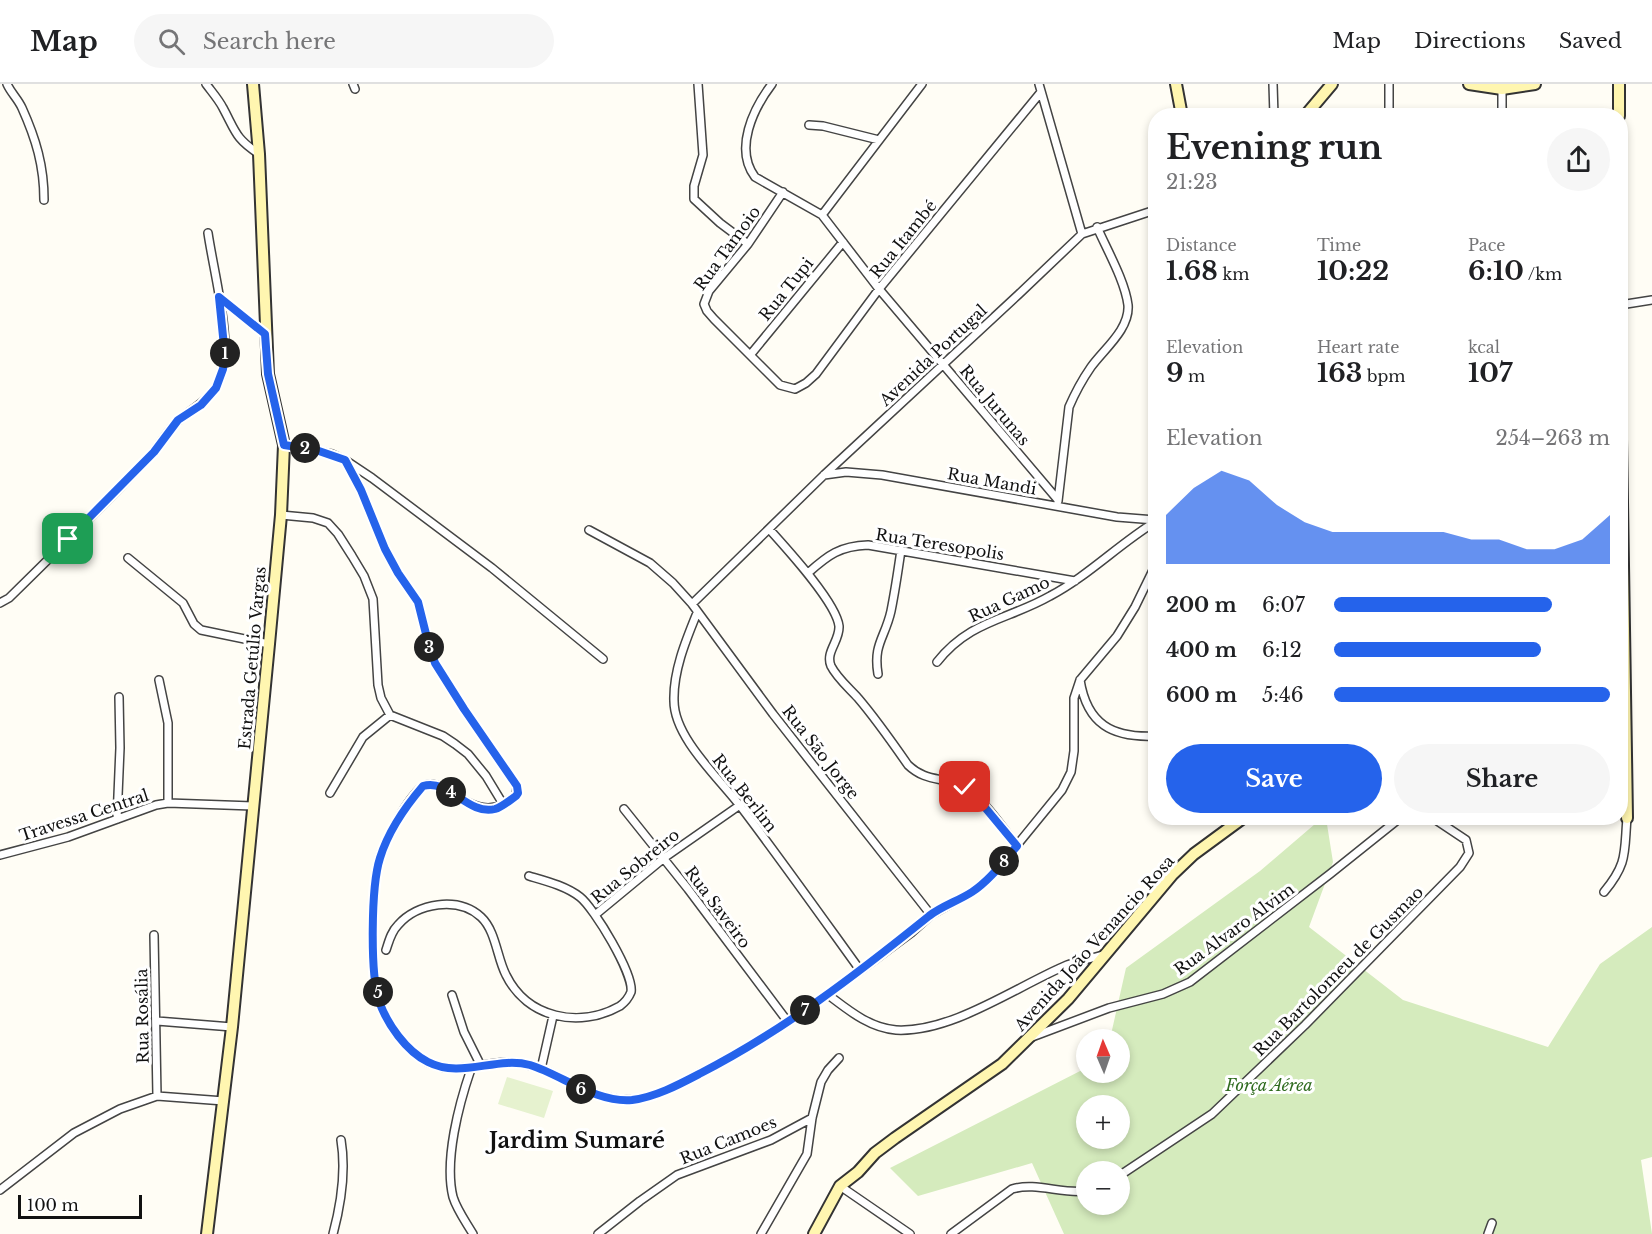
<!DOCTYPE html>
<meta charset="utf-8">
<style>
:root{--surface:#fff;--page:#f6f6f6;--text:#202124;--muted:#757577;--line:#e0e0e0;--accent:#2563eb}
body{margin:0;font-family:"Libre Baskerville",serif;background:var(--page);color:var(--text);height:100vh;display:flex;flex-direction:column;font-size:22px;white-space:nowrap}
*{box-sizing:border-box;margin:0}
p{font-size:20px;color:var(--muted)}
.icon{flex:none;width:33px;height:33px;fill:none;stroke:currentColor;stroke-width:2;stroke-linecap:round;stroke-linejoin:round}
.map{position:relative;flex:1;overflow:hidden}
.side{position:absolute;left:1148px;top:24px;width:480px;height:717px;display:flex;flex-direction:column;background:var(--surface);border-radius:24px;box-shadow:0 3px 9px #0003}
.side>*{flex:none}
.needle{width:39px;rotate:358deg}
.tools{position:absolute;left:1076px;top:945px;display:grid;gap:12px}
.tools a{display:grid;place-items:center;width:54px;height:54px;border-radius:50%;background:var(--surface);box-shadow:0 3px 9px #0003;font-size:30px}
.scale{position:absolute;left:18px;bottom:15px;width:124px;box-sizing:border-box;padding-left:6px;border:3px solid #111;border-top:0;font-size:16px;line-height:21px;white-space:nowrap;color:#111;-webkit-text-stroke:4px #fff;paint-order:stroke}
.pin{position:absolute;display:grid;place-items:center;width:51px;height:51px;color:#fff;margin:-26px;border-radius:12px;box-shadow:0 3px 9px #0006}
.km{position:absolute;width:30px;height:30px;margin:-15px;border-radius:50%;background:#222;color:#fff;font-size:16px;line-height:30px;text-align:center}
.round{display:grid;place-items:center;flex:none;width:63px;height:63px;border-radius:32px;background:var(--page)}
.headline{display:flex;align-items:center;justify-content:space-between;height:102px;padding:0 18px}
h1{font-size:33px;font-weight:700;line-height:45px}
.stats{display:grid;grid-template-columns:repeat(3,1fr);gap:9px;height:102px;padding:6px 18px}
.stats div{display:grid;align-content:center}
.stats b{font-size:26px;font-weight:700}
.stats small{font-size:16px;font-weight:400}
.stats p{font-size:16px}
.chart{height:168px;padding:12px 18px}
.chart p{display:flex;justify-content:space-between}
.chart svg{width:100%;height:108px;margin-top:6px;fill:var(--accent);opacity:.7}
.primary-button{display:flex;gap:12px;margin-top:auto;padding:12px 18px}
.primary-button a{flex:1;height:69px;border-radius:36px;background:var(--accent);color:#fff;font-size:24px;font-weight:700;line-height:69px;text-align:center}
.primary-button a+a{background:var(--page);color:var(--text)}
ul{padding:0 18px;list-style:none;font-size:20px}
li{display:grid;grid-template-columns:96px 72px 1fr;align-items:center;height:45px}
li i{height:15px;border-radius:8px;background:var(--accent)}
header{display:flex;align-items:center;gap:36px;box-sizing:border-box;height:84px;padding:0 30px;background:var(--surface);border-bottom:2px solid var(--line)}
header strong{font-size:28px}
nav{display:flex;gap:33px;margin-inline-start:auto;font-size:21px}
.search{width:420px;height:54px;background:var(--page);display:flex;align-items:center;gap:15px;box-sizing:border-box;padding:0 21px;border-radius:33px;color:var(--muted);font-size:22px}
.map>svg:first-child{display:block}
.green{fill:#d5ebbd;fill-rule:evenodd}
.pitch{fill:#e6f2cf}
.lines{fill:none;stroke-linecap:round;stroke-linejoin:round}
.minor-casing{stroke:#444;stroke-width:10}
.secondary-casing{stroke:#333;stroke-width:14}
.minor{stroke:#fff;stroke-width:7}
.secondary{stroke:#fff6b0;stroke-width:10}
.route-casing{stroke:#fff;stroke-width:12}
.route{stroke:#2563eb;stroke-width:8}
.labels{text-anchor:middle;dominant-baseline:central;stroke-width:6;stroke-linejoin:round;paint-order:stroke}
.street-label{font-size:16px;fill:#111;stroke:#fff}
.park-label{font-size:16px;font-style:italic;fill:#2f6b1f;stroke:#fff}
.district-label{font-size:22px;font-weight:bold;fill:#111;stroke:#fff}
</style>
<header>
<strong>Map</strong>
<div class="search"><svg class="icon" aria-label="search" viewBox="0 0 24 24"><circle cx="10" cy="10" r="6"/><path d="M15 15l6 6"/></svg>Search here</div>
<nav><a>Map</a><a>Directions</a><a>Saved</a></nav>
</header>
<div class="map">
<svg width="1652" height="1150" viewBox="0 0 1652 1150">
<rect width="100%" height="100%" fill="#fffdf5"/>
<!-- green -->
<path class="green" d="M1322,734H1326L1333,778L1309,843L1403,916L1548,963L1600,880L1652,843V1073L1641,1076L1652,1150H1064L1032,1079L918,1112L890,1084L1086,984V988H1119V956L1110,955L1126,884L1260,787ZM1086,1022H1119V1054H1086ZM1086,1088H1119V1120H1086Z"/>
<!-- pitch -->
<path class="pitch" d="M507,993L553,1007L544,1034L498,1020Z"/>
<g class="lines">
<!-- minor casing -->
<g class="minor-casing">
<path id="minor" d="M7,0C11,9 18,15 22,24C36,55 44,82 44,116
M206,0C212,8 219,16 223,24C236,48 235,54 259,70
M353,0L355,5
M698,0L703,71L694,102V115L720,139L748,160
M772,0C753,25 734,65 755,93L822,131L879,205L1058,416
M1039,0L1082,150
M1273,0L1274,32
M1389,0V32
M1502,3V32
M809,41L823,42L879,56
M783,108L748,160L709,207L704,220L707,227L714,235L780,301L795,305L806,299L816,290L879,205L1041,8
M822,131L922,0
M219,213L265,250
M1620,221L1652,216
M751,270L843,158
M284,361L332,370L345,376L372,394L492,484L603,575
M345,376L361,406L385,465L398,489L418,518L431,570L435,579L464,625L517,702L516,712L503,720
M824,391L846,388L882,391L1117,433L1155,436
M1058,417L1069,323C1075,309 1082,296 1091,283C1104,265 1130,245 1128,221C1125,197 1107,166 1097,143
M281,431L313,434L328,439L338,450L352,472L364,492L373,515L378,601L381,614L390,631L443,652L455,660L468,670L486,692L503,720C471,738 441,688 422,703C407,715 384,758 379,776C371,807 370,885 379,916C386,939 406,966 427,978C460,994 489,974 520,979C526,980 532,982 538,984C553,988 566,998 580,1004C599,1012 624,1019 644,1014C665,1009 685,997 704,987C779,950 844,898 911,849L931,831L974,807L995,788L1062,706L1071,688L1074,667V614L1080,596L1117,552L1135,523L1155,482
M769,445C786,464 836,518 839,542C840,557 825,568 831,582C837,594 849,604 858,614C876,635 892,658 908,681C927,699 943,692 963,703C983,713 1003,745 1017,762
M589,446L650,479L673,499L692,520L773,630L931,831
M128,474L183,519L194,540L201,546L269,560
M808,489C828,471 840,462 868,461L1075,497
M0,519L9,514C57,467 105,420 151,371C160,361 166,349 176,339C197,318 214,319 223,285C231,253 213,184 208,149
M692,520L824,391L1019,210L1082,150L1155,126
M697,529C686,556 673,587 674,617C674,654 720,695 741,723C782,777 821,832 860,886
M937,578C970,536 1008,536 1050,512C1088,492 1119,460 1155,438
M878,590C873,560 885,554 891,527C895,507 898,487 901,466
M159,596L168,639V719
M1080,596C1087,640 1112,654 1155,652
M330,709L363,653L390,631
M624,725L688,805L788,938
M117,735L120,664L119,613
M0,771L68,753L156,721L168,719L253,722
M1604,808C1628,779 1624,769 1627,734
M595,831L664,774L740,721
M154,851L157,1012
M386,866C389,857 391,848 398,841C417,819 458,812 481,833C496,847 497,874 506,891C527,934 579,945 620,922C624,919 629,913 631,908C634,890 594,824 580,813C566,802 546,797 529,792
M827,910C847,925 869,944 896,946C952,949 1017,902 1067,881C1079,876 1091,875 1103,871
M452,911L464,948L481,982
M157,937L232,943
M1032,953L1109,924L1163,910L1190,898L1330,790L1400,734
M471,985C459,1020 444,1076 453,1113C457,1126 466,1138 473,1150
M541,985L553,932
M1119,1092L1212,1030L1305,941L1460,783L1469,769L1466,756L1433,734
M840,1102L910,1150
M0,1106L74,1049L120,1025L157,1012L224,1017
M333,1150C341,1120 346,1086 341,1056
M598,1150L640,1117L677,1091L771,1056L812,1034
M761,1150L807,1070L812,1034L821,998L828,986L839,974
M951,1150L1012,1105C1036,1098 1061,1110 1086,1107
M1488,1150L1492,1139"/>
</g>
<!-- secondary casing -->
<g class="secondary-casing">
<path id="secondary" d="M1176,0L1182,32
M1469,0L1502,5L1535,0
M1305,32L1332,0
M1619,32V0
M1620,292L1627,734
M207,1150L232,943L269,560L281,431L284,361L268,290L259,70L253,0
M814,1150L840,1102L858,1088L875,1069L895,1054L1002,980L1068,915L1172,791L1194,770L1243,734"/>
</g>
<!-- minor -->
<use href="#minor" class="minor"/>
<!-- secondary -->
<use href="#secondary" class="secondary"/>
</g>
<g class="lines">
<!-- route casing -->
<g class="route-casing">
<path id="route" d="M68,455L154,368L178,336L201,321L216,304L223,285L225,272L219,213L265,250L268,290L284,361L316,366L345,376L361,406L385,465L398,489L418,518L428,558L435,579L464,625L517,702L518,709L516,712C510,716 502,723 495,725C468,732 449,694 423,702C405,723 388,748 380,774C371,802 370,889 379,917C387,940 406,967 428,978C461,995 496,972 530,981C562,991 596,1019 632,1016C656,1013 680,1000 701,989C783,947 857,890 929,832C942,822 958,817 972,808C990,796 1003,778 1017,762L973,709L965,703"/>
</g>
<!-- route -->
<use href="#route" class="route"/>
</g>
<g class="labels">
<!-- street labels -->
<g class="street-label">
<text transform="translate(903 155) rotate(-51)">Rua Itambé</text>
<text transform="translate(727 164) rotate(-54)">Rua Tamoio</text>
<text transform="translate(786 205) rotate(-51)">Rua Tupi</text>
<text transform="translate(933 271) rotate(-43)">Avenida Portugal</text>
<text transform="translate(995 321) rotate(50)">Rua Jurunas</text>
<text transform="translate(992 397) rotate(10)">Rua Mandi</text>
<text transform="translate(940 460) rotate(9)">Rua Teresopolis</text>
<text transform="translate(1009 515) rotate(-25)">Rua Gamo</text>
<text transform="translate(252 574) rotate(-85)">Estrada Getúlio Vargas</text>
<text transform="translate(821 668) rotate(52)">Rua São Jorge</text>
<text transform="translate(745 709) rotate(52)">Rua Berlim</text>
<text transform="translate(84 731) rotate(-18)">Travessa Central</text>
<text transform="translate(635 782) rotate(-39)">Rua Sobreiro</text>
<text transform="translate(718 823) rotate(53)">Rua Saveiro</text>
<text transform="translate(1234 845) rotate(-36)">Rua Alvaro Alvim</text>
<text transform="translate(1094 859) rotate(-48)">Avenida João Venancio Rosa</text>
<text transform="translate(1338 887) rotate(-45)">Rua Bartolomeu de Gusmao</text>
<text transform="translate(142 932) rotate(-91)">Rua Rosália</text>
<text transform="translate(728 1056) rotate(-22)">Rua Camoes</text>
</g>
<!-- park labels -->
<g class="park-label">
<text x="1269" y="1001">Força Aérea</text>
</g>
<!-- district labels -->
<g class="district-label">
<text x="577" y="1056">Jardim Sumaré</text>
</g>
</g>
</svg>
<div class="tools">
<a><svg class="needle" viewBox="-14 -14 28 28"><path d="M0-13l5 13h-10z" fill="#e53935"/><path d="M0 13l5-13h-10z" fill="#757577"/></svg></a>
<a>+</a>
<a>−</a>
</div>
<div class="scale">100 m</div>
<div class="pin" style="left:68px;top:455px;background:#1e9e55"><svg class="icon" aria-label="arrive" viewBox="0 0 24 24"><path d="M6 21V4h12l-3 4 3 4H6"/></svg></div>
<div class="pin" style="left:965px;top:703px;background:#d93025"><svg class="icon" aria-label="check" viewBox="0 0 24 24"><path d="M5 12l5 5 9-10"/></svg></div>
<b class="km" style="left:225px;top:269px">1</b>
<b class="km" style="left:305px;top:364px">2</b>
<b class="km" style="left:429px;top:563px">3</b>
<b class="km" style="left:451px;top:708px">4</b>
<b class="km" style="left:378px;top:908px">5</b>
<b class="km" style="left:581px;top:1005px">6</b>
<b class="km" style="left:805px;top:926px">7</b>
<b class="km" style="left:1004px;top:777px">8</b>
<section class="side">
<div class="headline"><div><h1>Evening run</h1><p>21:23</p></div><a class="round"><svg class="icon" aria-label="share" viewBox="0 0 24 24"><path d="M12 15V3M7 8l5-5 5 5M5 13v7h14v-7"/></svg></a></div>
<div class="stats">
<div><p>Distance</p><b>1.68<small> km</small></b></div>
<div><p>Time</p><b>10:22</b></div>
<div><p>Pace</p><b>6:10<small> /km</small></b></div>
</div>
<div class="stats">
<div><p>Elevation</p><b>9<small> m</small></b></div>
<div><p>Heart rate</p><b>163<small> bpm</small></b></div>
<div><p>kcal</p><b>107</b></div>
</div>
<div class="chart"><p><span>Elevation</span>254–263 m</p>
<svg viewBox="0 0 160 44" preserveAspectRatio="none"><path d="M0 44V24L10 13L20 6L30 10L40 20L50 27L60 31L70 31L80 31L90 31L100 31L110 34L120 34L130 38L140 38L150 34L160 24V44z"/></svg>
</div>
<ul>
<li><b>200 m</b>6:07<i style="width:79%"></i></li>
<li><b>400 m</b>6:12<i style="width:75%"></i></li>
<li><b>600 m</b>5:46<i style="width:100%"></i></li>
</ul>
<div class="primary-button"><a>Save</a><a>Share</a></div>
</section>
</div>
